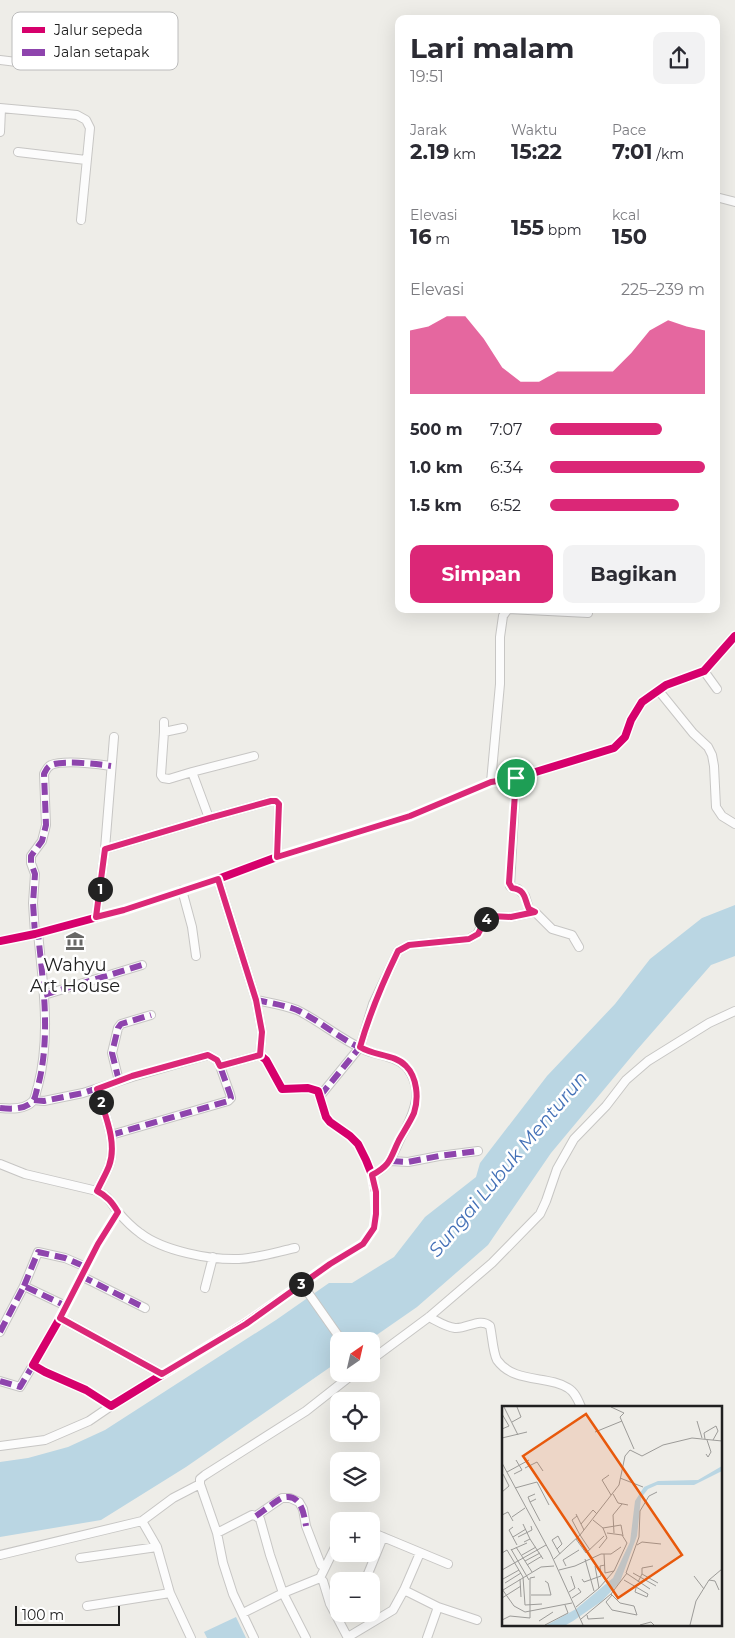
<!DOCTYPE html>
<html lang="id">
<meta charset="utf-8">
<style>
:root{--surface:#fff;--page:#f2f2f3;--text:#2b2b33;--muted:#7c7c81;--accent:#db2777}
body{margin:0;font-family:Montserrat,sans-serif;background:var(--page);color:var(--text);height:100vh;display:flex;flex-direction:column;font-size:19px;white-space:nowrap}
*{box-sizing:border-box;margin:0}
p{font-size:16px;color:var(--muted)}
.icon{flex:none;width:28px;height:28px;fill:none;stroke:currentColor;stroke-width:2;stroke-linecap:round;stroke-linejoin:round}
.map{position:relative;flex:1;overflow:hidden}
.side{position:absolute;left:395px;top:15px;width:325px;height:598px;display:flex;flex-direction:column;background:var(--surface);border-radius:10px;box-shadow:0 5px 20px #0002}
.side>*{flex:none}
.needle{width:32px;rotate:34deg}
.tools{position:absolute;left:330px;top:1332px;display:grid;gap:10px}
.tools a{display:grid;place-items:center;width:50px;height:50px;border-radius:10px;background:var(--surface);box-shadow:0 5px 20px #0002;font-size:25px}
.scale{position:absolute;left:15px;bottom:12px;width:105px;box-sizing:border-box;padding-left:5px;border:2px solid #202020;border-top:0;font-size:14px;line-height:18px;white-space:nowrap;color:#202020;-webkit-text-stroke:4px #fff;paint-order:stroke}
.pin{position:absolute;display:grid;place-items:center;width:42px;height:42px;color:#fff;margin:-21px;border:2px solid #fff;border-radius:50%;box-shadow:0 1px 5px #0007}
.km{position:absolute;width:25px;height:25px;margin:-12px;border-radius:50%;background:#222;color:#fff;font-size:14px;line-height:25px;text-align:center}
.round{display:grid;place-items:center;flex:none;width:52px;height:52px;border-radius:10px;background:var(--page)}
.summary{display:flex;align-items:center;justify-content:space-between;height:85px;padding:0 15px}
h1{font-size:28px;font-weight:700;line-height:38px}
.stats{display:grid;grid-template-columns:repeat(3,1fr);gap:8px;height:85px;padding:5px 15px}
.stats div{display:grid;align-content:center}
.stats b{font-size:21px;font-weight:700}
.stats small{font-size:14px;font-weight:400}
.stats p{font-size:14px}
.chart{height:140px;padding:10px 15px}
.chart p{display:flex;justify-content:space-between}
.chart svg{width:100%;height:90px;margin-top:5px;fill:var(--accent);opacity:.7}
.primary-button{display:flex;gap:10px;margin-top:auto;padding:10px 15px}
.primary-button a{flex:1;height:58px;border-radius:10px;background:var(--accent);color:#fff;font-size:20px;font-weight:700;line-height:58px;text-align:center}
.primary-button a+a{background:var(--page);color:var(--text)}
ul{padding:0 15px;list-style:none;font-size:16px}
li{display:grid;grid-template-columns:80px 60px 1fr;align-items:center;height:38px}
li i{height:12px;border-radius:6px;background:var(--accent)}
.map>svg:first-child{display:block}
.water{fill:#bad6e3}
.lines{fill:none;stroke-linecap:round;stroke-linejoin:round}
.street-casing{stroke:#c7c6c4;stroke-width:10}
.street{stroke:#fcfcfc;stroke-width:8}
.quiet{stroke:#8e44ad;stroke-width:6;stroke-dasharray:12 6;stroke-linecap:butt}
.cycleway-casing{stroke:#fff;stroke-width:11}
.cycleway{stroke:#d6006c;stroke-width:8}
.route-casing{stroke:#fff;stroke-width:10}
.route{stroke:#db2777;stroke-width:6}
.labels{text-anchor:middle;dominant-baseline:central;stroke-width:5;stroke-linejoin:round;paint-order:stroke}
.poi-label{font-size:18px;fill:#202020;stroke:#fff}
.water-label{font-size:19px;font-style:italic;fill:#4471b7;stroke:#fff}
.inset-road{fill:none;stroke:#9c9b98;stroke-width:1}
.view{fill:#e8590c;fill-opacity:0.15;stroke:#e8590c;stroke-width:2.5}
.inset-edge{fill:none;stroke:#202020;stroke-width:2.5}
.key{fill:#fff;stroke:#bcbcbc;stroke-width:1}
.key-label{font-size:14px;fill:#202020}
</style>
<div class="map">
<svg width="735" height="1638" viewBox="0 0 735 1638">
<rect width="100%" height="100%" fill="#eeede8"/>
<!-- water -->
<path class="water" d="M735,905V956L711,965L636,1051L551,1153L488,1245L417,1307L368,1341H339V1361L186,1467L101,1520L0,1537V1462L28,1458L68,1447L105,1430L276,1320L329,1283H352L394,1257L425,1217L476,1177L480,1163L547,1076L615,1004L650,959L702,918Z
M236,1617L246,1638H207L204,1632Z"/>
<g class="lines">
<!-- street casing -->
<g class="street-casing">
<path id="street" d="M0,60L25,63
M0,108L77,115L86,120L90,128L81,220
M0,132L1,109
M18,152L86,160
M716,197L735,202
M704,671L717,689
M659,691L693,733L708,747L712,755L714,766L716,807L722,816L735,824
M164,722V732L161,775L163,778L169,779L192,772
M164,732L183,728
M516,778L510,886L512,888L518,889L525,896L529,909L537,914L552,929L572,935L579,947
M491,782L500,684V637L503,616L508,609L588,613
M209,818L192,772L254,756
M105,849L209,818L271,801H276L279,804L277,857
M218,879L256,1000C270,1003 284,1005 297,1010C320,1021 340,1039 363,1049C377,1056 399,1056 408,1069C423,1090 415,1110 405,1130C393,1150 394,1164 372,1175
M182,890L192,927L196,956
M96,917L105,849L114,737
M35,934L33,903L35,874L31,863V856L42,841L46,825L44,774C46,770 47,767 51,765C63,760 97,764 111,766
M0,941L35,934L124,910L218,879L277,857L410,816L491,782L516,778L614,748L625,737L631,720L642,702L666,685L704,671L735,636
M44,995L142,965
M256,1000L262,1032L260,1055
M119,1081L112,1053L118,1028L121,1024L151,1015
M97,1089C104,1113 118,1142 109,1166C106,1174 101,1182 97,1191
M320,1096L360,1047L373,1004L398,951L409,945L469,939L477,934L486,919L490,916L511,917L535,912
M34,1100L44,1101L83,1093L132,1077L208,1055L217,1060L220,1066
M0,1108C10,1109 25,1110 33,1101C36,1097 36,1091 38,1086C51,1037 43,983 38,933
M111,1135L228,1101L231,1098L230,1094L220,1066L260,1055
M391,1161L408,1162L439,1156L478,1151
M0,1164L25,1174L97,1191C111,1198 109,1201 118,1212C124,1219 133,1228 140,1233C163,1251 210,1260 239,1259C258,1258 277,1252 295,1248
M118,1212L98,1244L60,1318L33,1365L45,1372L86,1390L111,1406L246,1323L330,1264L363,1244L374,1228L376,1214L375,1192L372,1175L366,1160L358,1144L350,1136L330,1122L326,1117L318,1091L308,1088L282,1089L266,1060L260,1055
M81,1276L145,1308
M302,1284L342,1341
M24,1286L38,1252L65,1258L86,1267
M205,1288L213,1257
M429,1317C437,1321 446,1327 455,1328C467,1329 480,1317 490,1326C492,1334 493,1353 497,1360C514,1384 548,1375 568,1388C575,1392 578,1400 581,1407
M60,1318L162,1374
M0,1332L24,1286L66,1306
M371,1360L429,1317L492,1263L540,1214L546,1201L557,1169L574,1139L606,1106L626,1080L648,1061L709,1023L735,1011
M0,1381L20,1387L33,1365
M0,1446L45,1440L89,1421L111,1406
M256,1516L260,1519L270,1555L283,1593L306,1638
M142,1521L157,1547L170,1593L191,1638
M371,1532L448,1564
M217,1533L252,1515L256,1516L282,1498H290L299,1502L303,1509L306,1526L321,1565L325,1566
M0,1555L142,1521L173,1498L200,1484
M80,1558L157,1547
M320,1578L339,1539
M365,1581L383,1537
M404,1590L438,1607L477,1620
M330,1604L339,1598
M87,1606L170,1593
M243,1613L283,1593L320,1578L323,1581L330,1604L348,1638
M348,1637L393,1610L404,1590L420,1553
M254,1638L233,1594L223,1563L217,1533L200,1484V1479L205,1475L306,1411L353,1374
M427,1638L438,1607"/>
</g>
<!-- street -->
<use href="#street" class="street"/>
<!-- quiet -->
<path class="quiet" d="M218,879L256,1000C270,1003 284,1005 297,1010C320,1021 340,1039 363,1049C377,1056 399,1056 408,1069C423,1090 415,1110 405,1130C393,1150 394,1164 372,1175
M35,934L33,903L35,874L31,863V856L42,841L46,825L44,774C46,770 47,767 51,765C63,760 97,764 111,766
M44,995L142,965
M256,1000L262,1032L260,1055
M119,1081L112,1053L118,1028L121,1024L151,1015
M97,1089C104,1113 118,1142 109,1166C106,1174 101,1182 97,1191
M320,1096L360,1047L373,1004L398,951L409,945L469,939L477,934L486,919L490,916L511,917L535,912
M34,1100L44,1101L83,1093L132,1077L208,1055L217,1060L220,1066
M0,1108C10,1109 25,1110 33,1101C36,1097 36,1091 38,1086C51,1037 43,983 38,933
M111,1135L228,1101L231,1098L230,1094L220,1066L260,1055
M391,1161L408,1162L439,1156L478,1151
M81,1276L145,1308
M24,1286L38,1252L65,1258L86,1267
M60,1318L162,1374
M0,1332L24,1286L66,1306
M0,1381L20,1387L33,1365
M256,1516C262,1512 277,1500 282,1498C301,1492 304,1514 306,1526"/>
<!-- cycleway casing -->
<g class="cycleway-casing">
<path id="cycleway" d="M0,941L35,934L124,910L218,879L277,857L410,816L491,782L516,778L614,748L625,737L631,720L642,702L666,685L704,671L735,636
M118,1212L98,1244L60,1318L33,1365L45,1372L86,1390L111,1406L246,1323L330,1264L363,1244L374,1228L376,1214L375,1192L372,1175L366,1160L358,1144L350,1136L330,1122L326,1117L318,1091L308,1088L282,1089L266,1060L260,1055"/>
</g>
<!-- cycleway -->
<use href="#cycleway" class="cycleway"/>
</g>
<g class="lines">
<!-- route casing -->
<g class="route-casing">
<path id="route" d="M516,778L509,883L512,888C526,890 524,898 529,909L535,912L511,917L490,916L486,919L478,934L469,939L409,945L398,951C382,984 370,1012 360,1047C374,1056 395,1054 406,1066C417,1077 419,1098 414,1113C410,1122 404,1131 399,1140C390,1158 392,1164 372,1175L376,1192V1214L374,1228L363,1244L330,1264L246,1324L162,1374L60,1318L98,1244L118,1212C112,1202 107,1196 97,1191C101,1182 106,1174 109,1166C118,1142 104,1113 97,1089L132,1076L208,1055L217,1060L220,1066L260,1055L262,1032L256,1000L218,879L124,910L96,917L105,849L209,818L271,801H276L279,804L277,857L410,816L491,782Z"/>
</g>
<!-- route -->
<use href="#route" class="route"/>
</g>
<!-- icons -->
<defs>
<g id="museum-bare" transform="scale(1.5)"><path d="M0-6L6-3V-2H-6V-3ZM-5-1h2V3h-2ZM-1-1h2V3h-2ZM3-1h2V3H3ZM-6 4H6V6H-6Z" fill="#686866" stroke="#fff" stroke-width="2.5" paint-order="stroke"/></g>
</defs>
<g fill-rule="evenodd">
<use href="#museum-bare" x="75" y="941"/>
</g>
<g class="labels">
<!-- poi labels -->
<g class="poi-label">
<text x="75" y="965">Wahyu<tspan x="75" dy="21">Art House</tspan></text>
</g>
<!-- water labels -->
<g class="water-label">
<text transform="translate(508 1164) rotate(-50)">Sungai Lubuk Menturun</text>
</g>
</g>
<!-- overview -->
<g transform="translate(502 1406)">
<rect width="220" height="220" fill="#eeede8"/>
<path d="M220,60V65L192,79H155L146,83L139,92L135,130L118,176L100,195L71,215L64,219H45L74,203L111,172L128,136L133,95L142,81L156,75L196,74Z" fill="#bad6e3"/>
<path class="inset-road" d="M2,1L16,29M109,1L122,7L118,11L132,43M0,8L7,20L0,23M195,15L200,32M10,16L19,11L15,1M93,26L120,15M0,32L25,26M203,33L202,27L214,20L216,25L211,34M204,48L206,51L209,46L205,34M0,57L48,146L81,219M23,62L35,56L41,65M5,66L27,54M12,68L20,64L14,54M107,69L100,74L109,89M118,72L141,81M13,82L35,76L47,99M0,86L7,80L1,68M33,88L26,91L28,96L34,93M111,88L116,97L126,99M28,96L38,115M74,108L82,124M0,109L6,106L11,115M75,110L70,114L78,129M10,111L23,102M91,114L101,122L119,119L121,130M21,118L28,133L22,136M79,118L91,104L95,108M11,121L7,124L15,139M112,127L111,109L120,98M78,129L88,144M11,131L24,123M16,131L30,124L29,120M28,133L41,153M74,133L84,147L102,130M135,139L140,136L159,138M14,141L30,166M97,142L105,132L101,122M9,143L27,174M55,143L60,138L56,130L50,134L55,143L58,148M9,144L25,137M0,147L5,144L21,171L23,199L40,198M102,148L103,167L112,165L125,137L120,129L105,127M20,149L34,141M52,153L78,129L117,79L123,50L128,44L140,50L161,39L190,32L220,35M83,153L92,185M23,155L38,147M25,159L40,150M64,160L61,154L77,144M0,164L44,139M57,164L73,160L99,148H109L119,141M131,167L154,180M140,168V162L151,160M192,170L202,183M1,173L17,164M18,173L19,191M80,173L82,176L99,170L98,160L103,159M122,174L146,188L145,191L133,186L134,182M207,174L213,175L217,184M136,176L140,168L156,177M3,177L19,167M97,182L112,165M0,183L12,200L23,206L70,197M148,183L124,167L137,131L138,105L147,90L155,86M1,184L39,161L52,160M67,186L73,182L69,170M109,188L118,197L132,200L135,209L110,204L104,196L110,189M29,189H49L46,177L43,175M0,192L19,180M70,192L79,186L76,182M74,201L97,182L93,160M85,209L86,213L102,212M79,213L109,188L125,167M0,214L8,210L28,212V172L33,171M37,215L51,206M43,219L66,207L63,199M138,219L149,216L152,219M188,219L194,195L207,174L220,163"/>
<path class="view" d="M84,8L180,149L116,192L21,50Z"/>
<rect width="220" height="220" class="inset-edge"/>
</g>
<!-- legend -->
<rect x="12" y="12" width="166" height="58" rx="8" class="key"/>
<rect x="22" y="27" width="23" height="6" fill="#d6006c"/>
<rect x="22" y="49" width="23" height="7" fill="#8e44ad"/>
<g class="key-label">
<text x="54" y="35">Jalur sepeda</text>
<text x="54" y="57">Jalan setapak</text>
</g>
</svg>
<div class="tools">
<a><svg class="needle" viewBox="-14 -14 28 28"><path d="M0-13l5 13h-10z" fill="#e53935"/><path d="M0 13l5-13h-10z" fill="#7c7c81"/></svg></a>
<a><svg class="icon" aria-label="locate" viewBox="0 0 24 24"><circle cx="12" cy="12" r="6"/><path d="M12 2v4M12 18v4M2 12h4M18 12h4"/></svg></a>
<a><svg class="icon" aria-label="layers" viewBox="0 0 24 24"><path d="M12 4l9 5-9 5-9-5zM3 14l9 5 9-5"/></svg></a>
<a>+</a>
<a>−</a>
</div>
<div class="scale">100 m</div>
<div class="pin" style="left:516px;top:778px;background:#1e9e55"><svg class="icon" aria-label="arrive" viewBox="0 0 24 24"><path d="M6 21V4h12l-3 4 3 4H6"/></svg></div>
<b class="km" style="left:100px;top:889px">1</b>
<b class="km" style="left:101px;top:1102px">2</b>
<b class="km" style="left:301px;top:1284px">3</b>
<b class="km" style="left:486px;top:919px">4</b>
<section class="side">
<div class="summary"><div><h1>Lari malam</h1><p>19:51</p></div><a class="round"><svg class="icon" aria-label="share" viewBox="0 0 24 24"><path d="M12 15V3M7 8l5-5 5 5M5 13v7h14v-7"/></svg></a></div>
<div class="stats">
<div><p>Jarak</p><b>2.19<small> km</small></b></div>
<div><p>Waktu</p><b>15:22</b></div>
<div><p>Pace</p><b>7:01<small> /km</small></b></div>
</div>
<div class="stats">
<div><p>Elevasi</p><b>16<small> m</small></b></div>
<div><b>155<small> bpm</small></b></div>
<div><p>kcal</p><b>150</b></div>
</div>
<div class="chart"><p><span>Elevasi</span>225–239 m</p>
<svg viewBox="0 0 160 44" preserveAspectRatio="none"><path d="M0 44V13L10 11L20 6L30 6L40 17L50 31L60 38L70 38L80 33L90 33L100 33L110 33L120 24L130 13L140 8L150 11L160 13V44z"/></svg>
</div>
<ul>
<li><b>500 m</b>7:07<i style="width:72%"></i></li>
<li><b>1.0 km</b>6:34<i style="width:100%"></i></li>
<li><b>1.5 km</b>6:52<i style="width:83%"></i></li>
</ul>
<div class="primary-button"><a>Simpan</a><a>Bagikan</a></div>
</section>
</div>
